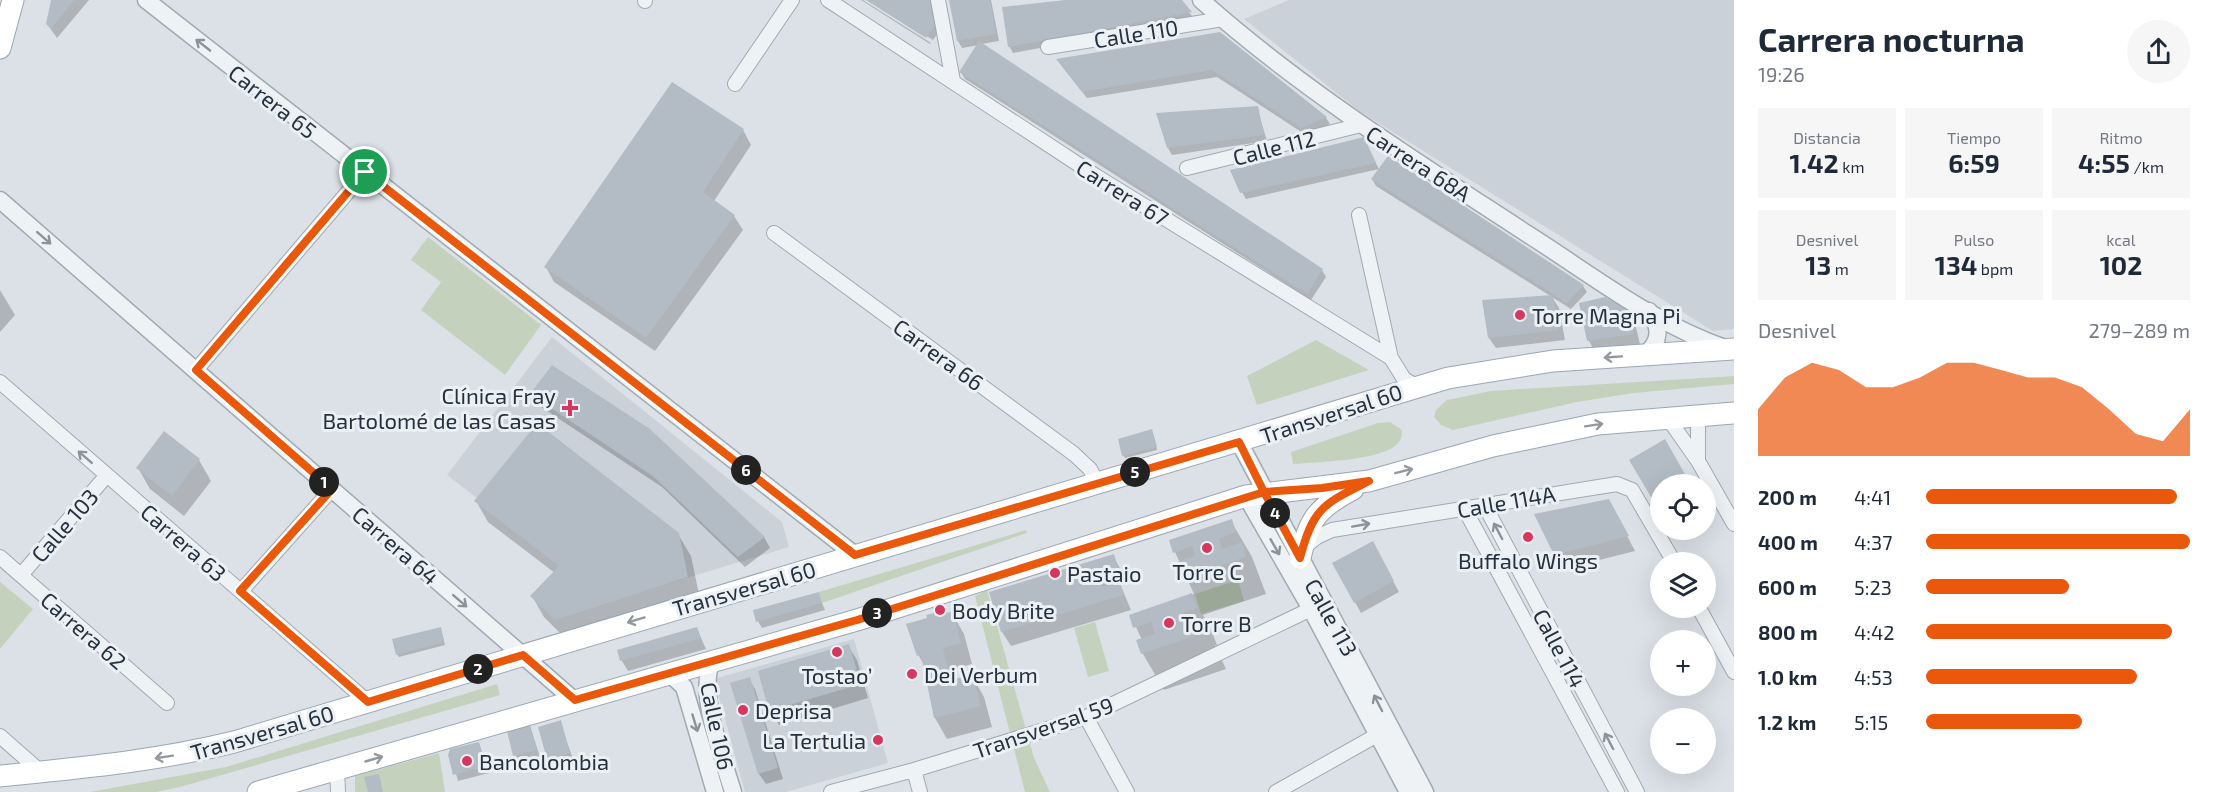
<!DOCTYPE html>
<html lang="es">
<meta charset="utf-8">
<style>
:root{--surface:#fff;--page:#f6f6f7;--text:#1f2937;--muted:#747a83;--accent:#ea580c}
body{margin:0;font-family:"Exo 2",sans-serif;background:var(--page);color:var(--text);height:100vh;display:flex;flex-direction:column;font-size:22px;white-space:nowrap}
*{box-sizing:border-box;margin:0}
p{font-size:20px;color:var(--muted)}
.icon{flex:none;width:33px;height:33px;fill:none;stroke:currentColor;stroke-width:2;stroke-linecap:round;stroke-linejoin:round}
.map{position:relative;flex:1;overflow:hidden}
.details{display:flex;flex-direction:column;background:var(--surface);width:480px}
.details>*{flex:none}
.tools{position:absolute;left:1650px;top:474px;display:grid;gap:12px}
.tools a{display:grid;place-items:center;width:66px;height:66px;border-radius:50%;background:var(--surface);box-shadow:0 6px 24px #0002;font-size:30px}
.pin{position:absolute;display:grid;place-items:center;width:51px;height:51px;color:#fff;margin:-26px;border:3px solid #fff;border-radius:50%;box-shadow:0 2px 6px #0007}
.km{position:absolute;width:30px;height:30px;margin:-15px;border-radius:50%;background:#222;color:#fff;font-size:16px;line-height:30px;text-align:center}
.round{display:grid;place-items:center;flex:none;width:63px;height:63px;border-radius:32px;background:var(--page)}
.overview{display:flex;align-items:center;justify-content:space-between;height:102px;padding:0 24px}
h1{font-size:33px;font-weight:700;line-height:45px}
.metrics{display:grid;grid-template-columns:repeat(3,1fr);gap:9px;height:102px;padding:6px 24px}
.metrics div{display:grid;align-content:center;border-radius:0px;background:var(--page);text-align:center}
.metrics b{font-size:26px;font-weight:700}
.metrics small{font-size:16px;font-weight:400}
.metrics p{font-size:16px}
.chart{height:168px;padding:12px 24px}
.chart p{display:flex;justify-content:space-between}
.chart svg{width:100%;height:108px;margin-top:6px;fill:var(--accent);opacity:.7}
ul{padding:0 24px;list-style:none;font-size:20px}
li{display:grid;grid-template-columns:96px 72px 1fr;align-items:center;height:45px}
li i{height:15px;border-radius:8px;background:var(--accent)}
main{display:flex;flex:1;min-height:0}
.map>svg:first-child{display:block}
.built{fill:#cad1d9}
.green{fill:#c4d2bd}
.shadow{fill:#0003}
.building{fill:#b3bbc4}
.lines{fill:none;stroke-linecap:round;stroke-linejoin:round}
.minor-casing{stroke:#a1a9b1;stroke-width:16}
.tertiary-casing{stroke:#a1a9b1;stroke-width:19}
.primary-casing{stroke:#9ba7b4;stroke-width:23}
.minor{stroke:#eff2f5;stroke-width:14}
.tertiary{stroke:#eff2f5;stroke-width:16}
.primary{stroke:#fff;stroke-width:21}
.oneway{stroke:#8a929a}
.oneway2{stroke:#92989e}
.route-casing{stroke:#fff;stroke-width:12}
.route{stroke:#ea580c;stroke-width:8}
.poi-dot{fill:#d6375e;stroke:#ebf0f5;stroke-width:2}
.labels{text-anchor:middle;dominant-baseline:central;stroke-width:6;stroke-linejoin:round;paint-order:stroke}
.street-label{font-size:22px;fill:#25313e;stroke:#ebf0f5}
.poi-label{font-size:22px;fill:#25313e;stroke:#ebf0f5;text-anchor:start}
</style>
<main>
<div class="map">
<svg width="1734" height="792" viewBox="0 0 1734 792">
<rect width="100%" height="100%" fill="#dce1e7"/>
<!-- built -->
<path class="built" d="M1289,0H1734V329L1713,331L1359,111L1244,19Z
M552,337L782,522L789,547L611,601L447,475Z
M854,639L888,763L786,792H745L714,679Z"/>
<!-- green -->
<path class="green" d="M428,237L541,325L505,375L421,310L441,282L411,260Z
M1316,340L1369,370L1257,405L1247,376Z
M1734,376V384L1634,393L1577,402L1453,430L1441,425L1434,417L1436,410L1447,400L1491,391Z
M1390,422L1402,430C1402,434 1402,439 1398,443C1383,461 1316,462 1293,464L1291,452L1378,423Z
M1026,530L1027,533L822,603L819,592Z
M1238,580L1244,601L1201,614L1195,594Z
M0,582L33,609L0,649Z
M987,590L1034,758L1050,792H1025L975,596Z
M1095,622L1109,671L1088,677L1074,628Z
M497,684L500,695L180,787L156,792H90L226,767Z
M439,753L445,792H355V776Z"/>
<!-- shadow -->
<path class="shadow" d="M53,0H89L57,38L47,24Z
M861,0H863L931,43L930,44Z
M869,0H934L941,29L933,40Z
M950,0H991L999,41L981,44L1322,270L1326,277L1311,300L965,79L961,72L979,45L962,48L958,41Z
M1079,0H1180L1194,19L1013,53L1009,46Z
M1220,34L1326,118L1330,124L1306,135L1217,77L1087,98L1062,66Z
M672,84L743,130L751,145L714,201L734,216L743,230L655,351L554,282L546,267Z
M1257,108L1267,141L1172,155L1168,148Z
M1367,146L1379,169L1246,199L1242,192Z
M1372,179L1583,286L1587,292L1571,309L1376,186Z
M0,290L15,315L0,332Z
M1552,297L1559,308L1565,340L1496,348L1489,338Z
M1581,304L1627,312L1636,327L1641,349L1597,355L1589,341Z
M532,394L764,537L770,548L745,567L662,487L538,405Z
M165,433L199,460L211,481L184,516L150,489L138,468Z
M1153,434L1157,450L1125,458L1123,455Z
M1664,441L1689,484H1660V506L1658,507L1631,461Z
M476,501L678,534L691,556L700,599L568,641L544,617L532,596L555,573L488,522Z
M1616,515L1635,551L1564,569L1555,554Z
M1231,521L1252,557L1266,594L1203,615L1212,632L1217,645H1215L1226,669L1164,690L1143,654L1138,641L1142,640L1131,616L1194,594L1175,552Z
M1372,543L1399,592L1361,613L1334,564Z
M1113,556L1121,570L1125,582L1120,584L1131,610L1011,646L1002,632L991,593Z
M818,594L825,610L762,628L758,621Z
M952,613L964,634L972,664L954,669L957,680L972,676L984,697L992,727L947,739L935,718L924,665L919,656L935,618Z
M697,629L706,649L628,671L622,661L619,651Z
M442,632L445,645L399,657L397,654Z
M848,646L857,660L868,698L779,725L771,711L760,672Z
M749,679L755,689L783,779L766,784L759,774L732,684Z
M560,722L573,759L552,765L540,728Z
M530,726L540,757L519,762L515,755Z
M479,743L489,773L458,781L450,752Z"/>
<!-- building -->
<path class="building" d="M51,0H74L51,29L46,24Z
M866,0H932L938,22L926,38Z
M949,0H990L996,34L957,41Z
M1065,0H1182L1192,12L1008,47L1002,7Z
M1220,32L1327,117L1301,128L1212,70L1082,92L1056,59Z
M979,41L1323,269L1307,294L959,72Z
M672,82L744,129L703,192L735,215L646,338L544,267Z
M1258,106L1264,135L1167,148L1156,113Z
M1364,137L1376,163L1240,193L1230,170Z
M1388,156L1584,285L1567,303L1371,179Z
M1553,295L1559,330L1488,338L1482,300Z
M1605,297L1628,310L1634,334L1587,341L1579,303Z
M552,365L650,429L765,537L738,557L654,477L530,394Z
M537,423L679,533L688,577L555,620L530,596L559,566L474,501Z
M1152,429L1157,447L1122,456L1118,439Z
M164,431L200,459L172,496L136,468Z
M1665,439L1686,476L1673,484H1660V492L1651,497L1629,460Z
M1609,499L1629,536L1554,555L1534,514Z
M1232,519L1236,532L1219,538L1222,549L1242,542L1246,557L1183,578L1177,562L1195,556L1192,546L1173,553L1169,540Z
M1373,541L1394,581L1354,603L1332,563Z
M1114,554L1118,567L1099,573L1103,587L1120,582L1124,595L1001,632L989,592Z
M819,592L822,603L756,622L753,610Z
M1192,593L1197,608L1182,613L1186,625L1202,620L1206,632L1141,654L1136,640L1155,634L1151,622L1133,628L1129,615Z
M953,611L961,643L943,648L951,680L973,674L981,706L934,718L921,655L917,656L906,624L927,618L926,615L934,613L935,616Z
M441,627L444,642L396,655L392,639Z
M697,627L701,638L620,661L617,650Z
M849,644L861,684L769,711L758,671Z
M750,677L778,768L758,774L730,683Z
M561,720L570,753L547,759L538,727Z
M530,725L537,750L513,756L507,731Z
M479,742L486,766L453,775L448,755L450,749Z
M379,774L383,792H368L364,777Z"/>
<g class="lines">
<!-- minor casing -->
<g class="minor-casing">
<path id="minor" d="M828,0L1096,176L1391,358L1404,379L1416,386
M938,0L953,81
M645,1V0
M1048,47L1223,19
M735,84L792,0
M1187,168L1361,125
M1359,215L1391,358
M774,233L1074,454L1090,469L1097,483
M196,370L365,172
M0,382L368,702
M1667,417L1698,461L1734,524
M1698,461V415
M1484,504L1637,792
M1464,508L1617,792
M1303,548L1317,537L1332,530L1617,484L1632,490L1674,562
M0,557L167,703
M21,575L107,475
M241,591L332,489
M1699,608L1734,672
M1086,717L1127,792
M0,736L41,772
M337,769L338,792
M914,770L920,792
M831,792L914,770L1086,717L1311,609
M1276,792L1386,730"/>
</g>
<!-- tertiary casing -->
<g class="tertiary-casing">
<path id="tertiary" d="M146,0L855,555
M1201,0C1302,90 1416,161 1529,235C1592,275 1654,324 1725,348
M0,200L575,701
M1645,355C1661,341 1661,328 1649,311
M1239,442L1425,792
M1246,496L1311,609L1408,792
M712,661C697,693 723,758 733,792
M669,673L684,687L715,792"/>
</g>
<!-- primary casing -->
<g class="primary-casing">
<path id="primary" d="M0,48L13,0
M1300,558C1309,519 1317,508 1353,489
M0,776C79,768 157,761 234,742L1448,378L1553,361L1734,349
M258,792L857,620L1246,496L1369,481L1493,446L1598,424L1734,413"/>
</g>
<!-- minor -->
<use href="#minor" class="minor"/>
<!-- tertiary -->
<use href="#tertiary" class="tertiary"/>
<!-- primary -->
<use href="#primary" class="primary"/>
</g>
<!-- one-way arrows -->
<defs><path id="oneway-shaft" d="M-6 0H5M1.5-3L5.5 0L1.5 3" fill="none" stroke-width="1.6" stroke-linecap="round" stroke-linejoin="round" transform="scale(1.5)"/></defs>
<g class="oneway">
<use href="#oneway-shaft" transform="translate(203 45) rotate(-142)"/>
<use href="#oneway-shaft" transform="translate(44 238) rotate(41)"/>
<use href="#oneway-shaft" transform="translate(85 457) rotate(-139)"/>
<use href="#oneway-shaft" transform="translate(1361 525) rotate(-10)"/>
<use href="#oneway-shaft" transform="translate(1498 531) rotate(-118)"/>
<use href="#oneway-shaft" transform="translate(1275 547) rotate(60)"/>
<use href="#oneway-shaft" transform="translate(460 601) rotate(41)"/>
<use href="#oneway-shaft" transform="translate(1378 703) rotate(-117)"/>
<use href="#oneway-shaft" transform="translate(695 723) rotate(73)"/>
<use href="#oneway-shaft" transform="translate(1609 741) rotate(-118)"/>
</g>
<g class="oneway2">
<use href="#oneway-shaft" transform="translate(1613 357) rotate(176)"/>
<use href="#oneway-shaft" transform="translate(1594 425) rotate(-9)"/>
<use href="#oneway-shaft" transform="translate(1404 471) rotate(-14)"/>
<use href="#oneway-shaft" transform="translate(636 620) rotate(163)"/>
<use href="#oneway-shaft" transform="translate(164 757) rotate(171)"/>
<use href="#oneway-shaft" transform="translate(374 759) rotate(-16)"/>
</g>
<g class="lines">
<!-- route casing -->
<g class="route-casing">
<path id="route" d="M365,172L196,370L332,489L240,591L368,702L523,655L575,700L857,620L1264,492L1300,558C1313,507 1324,504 1369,481L1322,488L1264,492L1239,442L855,555L365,172"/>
</g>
<!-- route -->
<use href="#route" class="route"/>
</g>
<!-- markers -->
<g class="poi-dot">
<circle cx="1520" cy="315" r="6"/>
<path d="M567 399h6v6h6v6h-6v6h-6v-6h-6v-6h6z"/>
<circle cx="1528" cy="537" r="6"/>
<circle cx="1207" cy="548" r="6"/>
<circle cx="1055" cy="573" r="6"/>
<circle cx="940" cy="610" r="6"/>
<circle cx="1169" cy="623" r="6"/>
<circle cx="837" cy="652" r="6"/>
<circle cx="912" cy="674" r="6"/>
<circle cx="743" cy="710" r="6"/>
<circle cx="878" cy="740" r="6"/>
<circle cx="467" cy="761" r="6"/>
</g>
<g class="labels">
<!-- street labels -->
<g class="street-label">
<text transform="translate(1136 33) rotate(-9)">Calle 110</text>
<text transform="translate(273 101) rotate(38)">Carrera 65</text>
<text transform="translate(1274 147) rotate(-14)">Calle 112</text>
<text transform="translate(1419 163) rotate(33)">Carrera 68A</text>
<text transform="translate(1123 192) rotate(32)">Carrera 67</text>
<text transform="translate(939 354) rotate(36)">Carrera 66</text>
<text transform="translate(1331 413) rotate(-18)">Transversal 60</text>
<text transform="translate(1506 501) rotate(-10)">Calle 114A</text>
<text transform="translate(64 525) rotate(-49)">Calle 103</text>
<text transform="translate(184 542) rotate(41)">Carrera 63</text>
<text transform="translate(396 545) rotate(41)">Carrera 64</text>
<text transform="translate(744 588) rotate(-16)">Transversal 60</text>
<text transform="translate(1332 617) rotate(61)">Calle 113</text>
<text transform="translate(84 630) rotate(41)">Carrera 62</text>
<text transform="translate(1560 648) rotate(62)">Calle 114</text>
<text transform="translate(718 726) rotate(78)">Calle 106</text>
<text transform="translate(1043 727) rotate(-19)">Transversal 59</text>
<text transform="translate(262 732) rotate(-16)">Transversal 60</text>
</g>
<!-- poi labels -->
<g class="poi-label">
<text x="1532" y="315">Torre Magna Pi</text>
<text x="556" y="395" text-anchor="end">Clínica Fray<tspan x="556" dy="25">Bartolomé de las Casas</tspan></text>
<text x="1528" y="560" text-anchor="middle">Buffalo Wings</text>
<text x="1207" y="571" text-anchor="middle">Torre C</text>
<text x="1067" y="573">Pastaio</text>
<text x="952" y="610">Body Brite</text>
<text x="1181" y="623">Torre B</text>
<text x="924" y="674">Dei Verbum</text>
<text x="837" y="675" text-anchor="middle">Tostao’</text>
<text x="755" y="710">Deprisa</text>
<text x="866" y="740" text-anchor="end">La Tertulia</text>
<text x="479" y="761">Bancolombia</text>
</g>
</g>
</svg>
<div class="tools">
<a><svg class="icon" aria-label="locate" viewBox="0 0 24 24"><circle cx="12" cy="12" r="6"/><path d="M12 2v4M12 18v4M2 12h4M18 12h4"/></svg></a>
<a><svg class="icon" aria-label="layers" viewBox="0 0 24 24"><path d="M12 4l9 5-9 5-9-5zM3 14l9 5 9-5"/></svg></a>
<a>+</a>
<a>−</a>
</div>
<div class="pin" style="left:365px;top:172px;background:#1e9e55"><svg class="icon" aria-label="arrive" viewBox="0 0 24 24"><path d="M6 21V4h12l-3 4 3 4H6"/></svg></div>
<b class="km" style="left:324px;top:482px">1</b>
<b class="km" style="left:478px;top:669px">2</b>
<b class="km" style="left:877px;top:613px">3</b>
<b class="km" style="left:1275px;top:513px">4</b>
<b class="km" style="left:1135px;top:472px">5</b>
<b class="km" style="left:746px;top:470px">6</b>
</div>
<section class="details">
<div class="overview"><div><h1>Carrera nocturna</h1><p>19:26</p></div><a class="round"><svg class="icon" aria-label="share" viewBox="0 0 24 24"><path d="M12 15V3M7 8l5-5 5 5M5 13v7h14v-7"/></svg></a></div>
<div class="metrics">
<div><p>Distancia</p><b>1.42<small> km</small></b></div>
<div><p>Tiempo</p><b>6:59</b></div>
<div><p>Ritmo</p><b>4:55<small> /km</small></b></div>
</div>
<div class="metrics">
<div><p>Desnivel</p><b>13<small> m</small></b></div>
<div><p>Pulso</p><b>134<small> bpm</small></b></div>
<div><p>kcal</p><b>102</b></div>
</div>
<div class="chart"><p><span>Desnivel</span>279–289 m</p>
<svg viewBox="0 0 160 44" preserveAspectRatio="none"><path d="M0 44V25L10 12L20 6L30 9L40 16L50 16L60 12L70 6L80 6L90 9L100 12L110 12L120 16L130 25L140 35L150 38L160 25V44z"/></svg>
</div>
<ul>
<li><b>200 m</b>4:41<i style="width:95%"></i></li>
<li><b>400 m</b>4:37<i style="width:100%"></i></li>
<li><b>600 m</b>5:23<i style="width:54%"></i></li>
<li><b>800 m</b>4:42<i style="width:93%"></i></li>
<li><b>1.0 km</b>4:53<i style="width:80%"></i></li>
<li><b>1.2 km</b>5:15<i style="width:59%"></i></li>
</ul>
</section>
</main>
